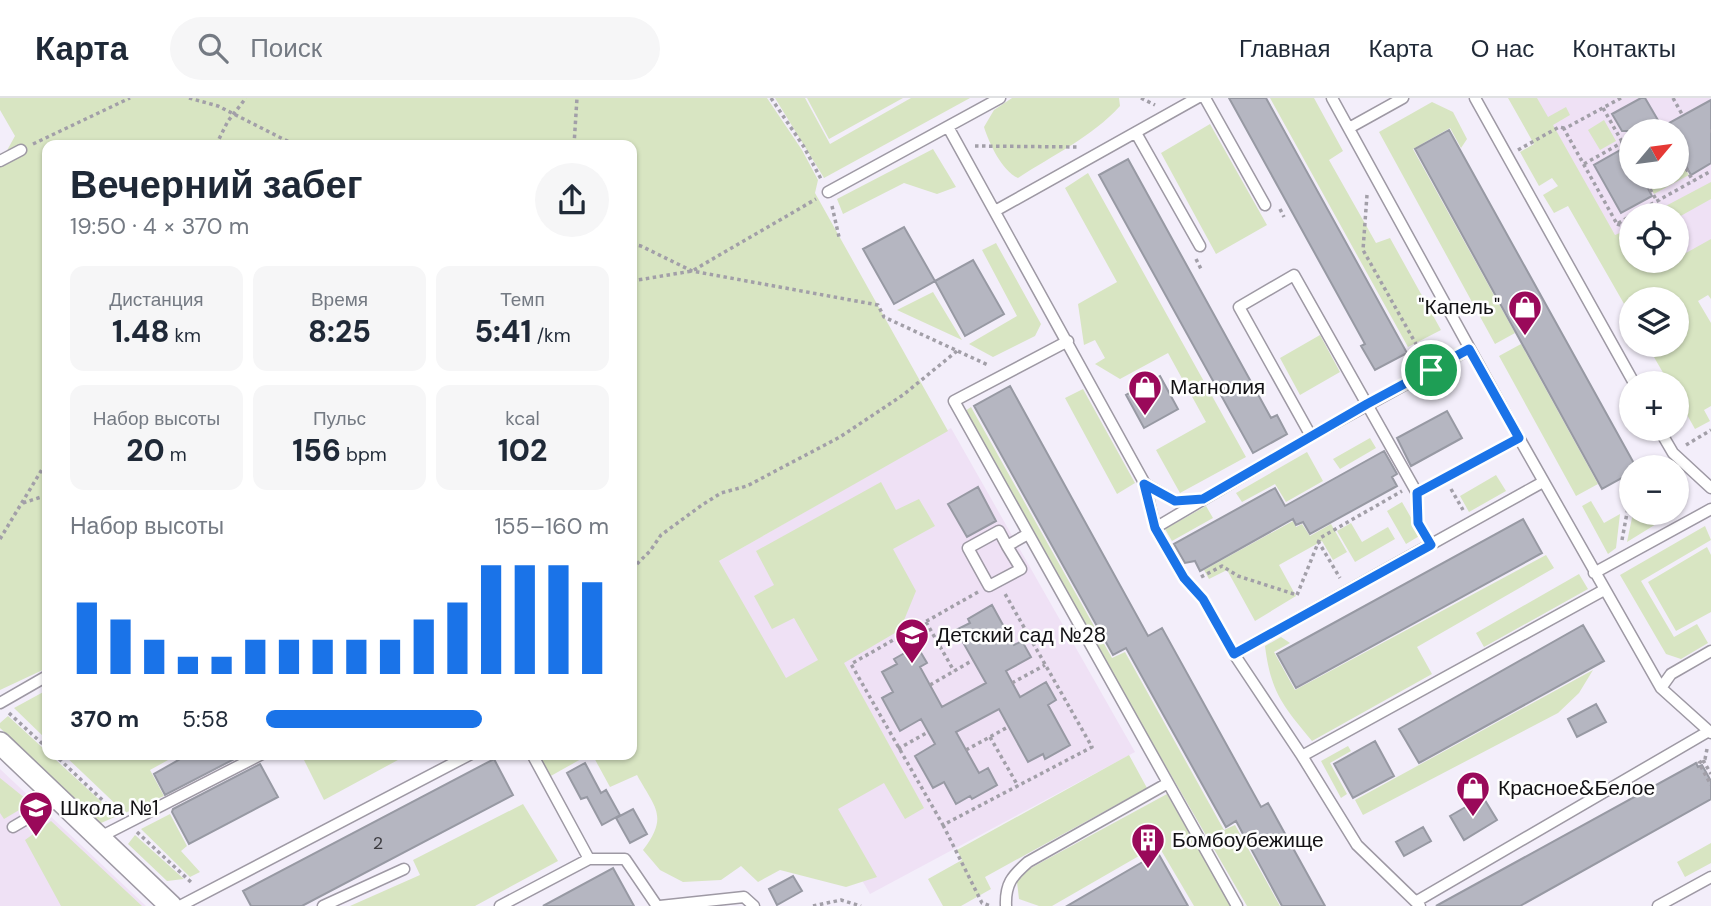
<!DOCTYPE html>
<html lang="ru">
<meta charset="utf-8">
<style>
:root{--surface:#fff;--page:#f6f6f7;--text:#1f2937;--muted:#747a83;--line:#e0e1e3;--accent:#1a73e8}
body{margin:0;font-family:"DM Sans",sans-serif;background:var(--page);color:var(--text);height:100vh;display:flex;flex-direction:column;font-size:26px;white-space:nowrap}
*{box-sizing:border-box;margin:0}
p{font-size:23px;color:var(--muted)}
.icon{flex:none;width:38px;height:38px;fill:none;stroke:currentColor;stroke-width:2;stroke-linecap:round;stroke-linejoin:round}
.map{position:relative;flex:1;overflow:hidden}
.sheet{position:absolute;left:42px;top:42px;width:595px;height:620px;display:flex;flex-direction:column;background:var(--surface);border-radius:14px;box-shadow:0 2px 5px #0004}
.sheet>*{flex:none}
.needle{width:46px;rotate:61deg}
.tools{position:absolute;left:1619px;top:21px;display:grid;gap:14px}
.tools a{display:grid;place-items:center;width:70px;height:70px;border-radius:50%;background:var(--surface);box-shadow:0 2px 5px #0004;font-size:35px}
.pin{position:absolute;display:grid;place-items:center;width:60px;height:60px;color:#fff;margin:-30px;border:4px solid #fff;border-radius:50%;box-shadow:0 2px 7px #0007}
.round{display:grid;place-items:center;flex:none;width:74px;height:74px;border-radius:37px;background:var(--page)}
.overview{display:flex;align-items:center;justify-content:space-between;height:119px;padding:0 28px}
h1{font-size:38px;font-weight:800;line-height:52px}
.figures{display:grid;grid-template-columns:repeat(3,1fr);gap:10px;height:119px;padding:7px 28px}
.figures div{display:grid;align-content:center;border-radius:14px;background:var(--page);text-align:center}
.figures b{font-size:30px;font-weight:800}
.figures small{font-size:19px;font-weight:400}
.figures p{font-size:19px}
.chart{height:196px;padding:14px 28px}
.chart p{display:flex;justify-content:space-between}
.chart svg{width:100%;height:126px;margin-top:7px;stroke:var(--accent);stroke-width:6}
ul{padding:0 28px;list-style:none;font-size:23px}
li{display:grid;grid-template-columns:112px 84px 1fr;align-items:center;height:52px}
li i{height:18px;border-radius:9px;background:var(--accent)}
header{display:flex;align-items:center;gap:42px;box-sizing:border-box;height:98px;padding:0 35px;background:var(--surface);border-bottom:2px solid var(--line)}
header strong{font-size:33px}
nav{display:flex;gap:38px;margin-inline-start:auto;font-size:24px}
.search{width:490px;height:63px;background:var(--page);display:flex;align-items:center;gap:18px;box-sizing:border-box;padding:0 24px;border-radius:38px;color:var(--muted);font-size:26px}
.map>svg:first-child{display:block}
.education{fill:#efe1f5;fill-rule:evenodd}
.green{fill:#d8e5c2}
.building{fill:#b5b6c1;stroke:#9799a3;stroke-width:2}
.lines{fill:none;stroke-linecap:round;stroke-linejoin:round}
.service-casing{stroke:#9e99a4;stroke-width:13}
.minor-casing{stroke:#9e99a4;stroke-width:24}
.path{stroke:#a29fa8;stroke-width:3.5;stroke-dasharray:3.5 3.5;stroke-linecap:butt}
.service{stroke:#fff;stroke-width:10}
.minor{stroke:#fff;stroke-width:21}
.route-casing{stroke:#fff;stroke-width:14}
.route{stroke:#1a73e8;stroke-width:9}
.labels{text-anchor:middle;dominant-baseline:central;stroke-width:5;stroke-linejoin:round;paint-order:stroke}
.number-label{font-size:18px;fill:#3b3a3f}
.poi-label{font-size:21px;fill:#121114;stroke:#fefefe;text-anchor:start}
</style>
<header>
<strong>Карта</strong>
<div class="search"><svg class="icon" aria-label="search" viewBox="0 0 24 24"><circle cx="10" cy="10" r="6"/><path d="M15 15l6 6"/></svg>Поиск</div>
<nav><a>Главная</a><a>Карта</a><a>О нас</a><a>Контакты</a></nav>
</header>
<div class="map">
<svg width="1711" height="808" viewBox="0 0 1711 808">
<rect width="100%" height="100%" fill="#f3eefa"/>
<!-- education -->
<path class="education" d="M1522,0H1711V148L1629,194ZM1631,33H1676V79H1631ZM1631,117H1676V163H1631Z
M951,330L1135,654L870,796L688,481Z
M0,671L146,808H0Z"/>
<!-- green -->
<path class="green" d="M0,0H767L802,52L818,82L815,95L948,333L719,463L786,580L818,562L794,520L772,531L754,498L774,487L756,453L881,384L896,412L919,401L935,428L893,451L916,493L900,532L844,565L924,710L905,721L884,685L838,711L877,779L846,789L780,772L758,784L741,768L721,782L683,784L660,772L643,752C669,718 655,710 637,677L610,689L592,656H632V47H47V570L0,592V65L15,38L0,12Z
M775,0H805L830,46L911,0H970L824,80Z
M807,0H903L829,41Z
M1012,0H1119L1120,8C1092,39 1053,57 1018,80C1002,73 989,45 984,29L994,12Z
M1270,0H1314L1343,53L1329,62L1376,145L1390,140L1441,232L1408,249Z
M1508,0H1537L1548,19L1566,9L1570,17L1553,27L1615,137L1627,132L1631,133V163H1676L1677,139L1686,155L1711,141V201L1708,197L1698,203L1711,225V308L1704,312L1710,323L1695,331L1677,299L1676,285H1669L1647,247H1676V201H1631V218L1568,108L1554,115L1543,97L1558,88L1552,80L1539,88L1520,54L1534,46Z
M1432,4L1453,14L1467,41L1461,50L1450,30L1413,51L1515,235L1495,246L1379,34Z
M1604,22L1616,43L1600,52L1588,32Z
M1210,26L1267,127L1216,156L1161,55Z
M933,51L956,89L937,96L904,85L843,116L837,101Z
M1677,56L1689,77L1654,96L1644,79H1676Z
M1088,75L1246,359L1180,395L1156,352L1206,324L1168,255L1120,281L1095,266L1105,260L1095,242L1084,247L1078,206L1117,184L1065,90Z
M1711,84V101L1677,120L1676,117H1660V111Z
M996,145L1041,226L1035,238L993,259L969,246L1017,218L982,152Z
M933,194L962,242L897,212Z
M1320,237L1340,274L1300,297L1280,260Z
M1521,246L1598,386L1576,398L1499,258Z
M1083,291L1135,385L1117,396L1065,300Z
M971,309L1112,560L1125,554L1224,732L1235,727L1280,808H1247L1106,565L965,313Z
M1370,340L1376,350L1340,371L1333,361Z
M1307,354L1323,383L1286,404L1275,386L1242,404L1236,395Z
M1496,377L1506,393L1469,414L1460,398Z
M1591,403L1604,425L1620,416L1616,450L1608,456L1582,408Z
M1402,404L1421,437L1406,446L1387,413Z
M1206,408L1213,420L1172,443L1165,431Z
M1633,415H1674L1627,444Z
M1293,423L1296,429L1302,426L1310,438L1331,426L1347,454L1333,462L1322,443L1279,467L1296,498L1255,523L1227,472L1209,481L1204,472Z
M1351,425L1362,444L1388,429L1395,441L1355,464L1337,433Z
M1705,428L1711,442L1641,483L1674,539L1697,526L1708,545L1681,561L1666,556L1620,477Z
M1707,449L1711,457V514L1676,533L1648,484Z
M1546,457L1554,470L1417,549L1432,576L1312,643C1283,608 1271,595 1265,548L1281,539L1290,545L1274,554L1295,592Z
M1579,476L1588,491L1484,549L1476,535Z
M1593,572L1579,595L1558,615L1363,717L1355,702Z
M47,592V642L14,610Z
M8,618L117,718L101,725L0,630V625Z
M1348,648L1351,653L1330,665L1347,696L1341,700L1321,663Z
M63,656H179L150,672L164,698L125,715Z
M301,656H409L324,702Z
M536,656H590L549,679Z
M1129,657L1147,690L985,779L991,791L961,808H943L928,781L962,762L957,752Z
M0,680L31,705L4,721L0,715Z
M1167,696L1231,808H1194L1158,747L1052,808H1039L1019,801L1017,784L1029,771Z
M523,706L558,763L475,808H350L420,777L413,762Z
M170,716L187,748L181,753L200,774L190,779L141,731Z
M51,723L142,808H61L25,742Z
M135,737L184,781L167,783L128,746Z
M1711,745V765L1685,779L1677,764Z"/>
<!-- building -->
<path class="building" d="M1229,0H1266L1407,255L1375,272L1361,248L1365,246Z
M1641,0H1645L1662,29L1711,2V65L1691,77L1676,50V33H1622L1612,16Z
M1449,32L1636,369H1631V375L1602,391L1415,51Z
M1631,46V79H1642L1652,98L1621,115L1594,67Z
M1128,61L1271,320L1277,317L1287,336L1253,355L1099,77Z
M904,129L935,183L894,206L863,151Z
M973,162L1004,216L965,238L935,183Z
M1160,278L1178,311L1144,330L1126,297Z
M1010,288L1148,538L1162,530L1261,709L1268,705L1325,808H1282L1236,723L1226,729L1126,550L1113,557L974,308Z
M1447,313L1462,340L1411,368L1397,340Z
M1384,353L1397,376L1392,379L1397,388L1310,436L1303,424L1296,427L1293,421L1200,473L1195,463L1185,465L1174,446L1275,390L1285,408Z
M978,389L996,423L967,439L948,406Z
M1523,421L1542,455L1296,590L1277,556Z
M992,507L1014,547L1022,543L1031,559L1006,573L1020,599L1046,584L1056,602L1048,607L1070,647L1045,661L1043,656L1028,664L999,611L956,634L979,675L988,670L997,687L972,701L970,698L956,706L944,684L933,690L915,658L935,646L921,621L900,633L882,600L893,594L882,574L897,566L894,561L917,548L927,565L920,569L942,609L986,585L956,532L970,525L968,521Z
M1583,527L1604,563L1419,665L1399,631Z
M1596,606L1606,624L1577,639L1568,621Z
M1375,643L1394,678L1353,700L1334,666Z
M189,656H244L165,697L154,676Z
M494,661L513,697L302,808H251L243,793Z
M585,665L601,695L606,692L620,717L602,727L587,699L581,701L567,675Z
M1696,665L1698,669L1702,667L1711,683V701L1520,808H1436Z
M260,666L278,699L189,746L172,714L173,711Z
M1483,699L1497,722L1464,742L1450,718Z
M633,711L647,736L630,745L616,720Z
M1423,729L1431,743L1404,758L1396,744Z
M1158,755L1188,808H1067Z
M613,770L634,808H543Z
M793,778L802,793L777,807L769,791Z"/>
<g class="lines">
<!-- service casing -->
<g class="service-casing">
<path id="service" d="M1205,0L1265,107
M1332,0L1519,340L1661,590L1711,635
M1475,0L1634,285
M948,29L1145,386L1155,430L1184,480L1203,501L1234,556L1302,658L1357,747L1420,808
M1349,30L1403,0
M1136,35L1200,148
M0,63L21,52
M828,94L1000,0
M995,113L1197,0
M1068,243L954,303L1237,808
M1659,331L1673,355L1711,390
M1311,338L1239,209L1294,177L1417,395L1519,340
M1145,386L1175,403L1197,402
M1155,430L1311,338L1470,251
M1007,448L999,433L968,450L989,488L1021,471L1007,448L1028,436
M1594,475L1711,411
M1234,556L1543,384
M1661,590L1671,576L1711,553
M0,605L47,578
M1302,658L1604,492
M13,729L59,702
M98,740L262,656
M589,761H625L657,808
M1417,803L1709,633
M180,808L471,656
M323,808L404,771
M500,808L589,761L532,656
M660,808L744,799L754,808
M1006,808C1005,786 1012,778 1028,764L1168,685
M1658,808L1711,779"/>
</g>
<!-- minor casing -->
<g class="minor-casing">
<path id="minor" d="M0,645L171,808"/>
</g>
<!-- path -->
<path class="path" d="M189,0L218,8L295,47
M771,0L804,49L821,81
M1141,0L1155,7
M1621,0L1564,31L1617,126L1631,118
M1673,0L1683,18
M1603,10L1625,49
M1710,33H1711
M33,46L130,0
M216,47L228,23L246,0
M574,47L577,0
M975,48L1079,49
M1518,52L1559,29L1564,30
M1676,52L1693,83
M1584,66L1623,44
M1643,79L1657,103
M1367,97L1363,152L1425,262
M832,108L839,139
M1280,111L1284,119
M1632,117L1711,73
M1657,117L1659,102
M1617,126L1631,131
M632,146L641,148L692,173L878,207L884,219L988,267
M1196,161L1201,171
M632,183L692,173L816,101
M1686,347L1711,332
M1451,391L1463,412
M23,405L47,397
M1418,407V425L1423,433
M0,441L47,363
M1622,442L1631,393
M1318,443L1340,480
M632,471L650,453L661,437L702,407L721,395L747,388L840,339L903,297L957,253
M1201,479L1222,468L1238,478L1297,497
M978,494L851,566L943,727L1092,649L1004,494
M1297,497L1320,440L1402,393
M926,524L954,573
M1012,585L1045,567
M930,587L973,562
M9,615L47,650
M990,639L1018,688
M898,651L928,634
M1707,651L1705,661L1699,665L1711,687
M966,652L1008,629
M54,656L116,715
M1703,662L1711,676
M943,727L982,805L991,808
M137,734L193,786
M813,808L841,802L861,808"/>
<!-- service -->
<use href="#service" class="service"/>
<!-- minor -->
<use href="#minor" class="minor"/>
</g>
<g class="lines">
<!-- route casing -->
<g class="route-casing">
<path id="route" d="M1469,251L1519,340L1417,395L1418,425L1431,447L1234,556L1203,501L1184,480L1155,430L1144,386L1175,403L1203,401L1367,306Z"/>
</g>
<!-- route -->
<use href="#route" class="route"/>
</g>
<!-- icons -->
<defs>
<g id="shop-pin" transform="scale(1.75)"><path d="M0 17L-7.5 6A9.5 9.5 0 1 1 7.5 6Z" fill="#9a095a" stroke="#fefefe"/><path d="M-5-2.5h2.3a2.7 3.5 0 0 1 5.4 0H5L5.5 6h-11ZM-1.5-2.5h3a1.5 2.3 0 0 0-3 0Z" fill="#fff"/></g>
<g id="school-pin" transform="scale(1.75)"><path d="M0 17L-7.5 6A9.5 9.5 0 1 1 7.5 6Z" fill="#9a095a" stroke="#fefefe"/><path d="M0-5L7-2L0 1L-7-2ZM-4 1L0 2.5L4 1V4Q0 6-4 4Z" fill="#fff"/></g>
<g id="building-pin" transform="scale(1.75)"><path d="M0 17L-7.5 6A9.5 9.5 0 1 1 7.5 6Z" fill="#9a095a" stroke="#fefefe"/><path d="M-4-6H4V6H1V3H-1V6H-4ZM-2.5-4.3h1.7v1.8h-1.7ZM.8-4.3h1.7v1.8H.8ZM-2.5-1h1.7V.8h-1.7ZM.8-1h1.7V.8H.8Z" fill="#fff"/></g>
</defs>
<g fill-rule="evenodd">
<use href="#shop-pin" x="1525" y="209"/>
<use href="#shop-pin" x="1145" y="289"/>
<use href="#school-pin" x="912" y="537"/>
<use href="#shop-pin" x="1473" y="690"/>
<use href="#school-pin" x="36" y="710"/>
<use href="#building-pin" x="1148" y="742"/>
</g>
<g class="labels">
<!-- number labels -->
<g class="number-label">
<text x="378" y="745">2</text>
</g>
<!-- poi labels -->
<g class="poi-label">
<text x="1500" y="209" text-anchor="end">"Капель"</text>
<text x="1170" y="289">Магнолия</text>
<text x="936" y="537">Детский сад №28</text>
<text x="1498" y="690">Красное&amp;Белое</text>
<text x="60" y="710">Школа №1</text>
<text x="1172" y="742">Бомбоубежище</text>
</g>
</g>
</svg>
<div class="tools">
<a><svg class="needle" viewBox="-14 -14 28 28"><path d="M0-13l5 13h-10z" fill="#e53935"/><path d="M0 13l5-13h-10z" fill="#747a83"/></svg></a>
<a><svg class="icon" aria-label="locate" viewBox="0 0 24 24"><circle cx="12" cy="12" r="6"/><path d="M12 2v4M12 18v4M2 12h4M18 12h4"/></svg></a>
<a><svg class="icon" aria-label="layers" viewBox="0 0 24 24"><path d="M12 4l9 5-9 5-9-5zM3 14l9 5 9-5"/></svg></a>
<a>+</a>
<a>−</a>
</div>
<div class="pin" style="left:1431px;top:272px;background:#1e9e55"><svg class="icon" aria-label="arrive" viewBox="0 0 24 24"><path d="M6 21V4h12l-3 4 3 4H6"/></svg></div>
<section class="sheet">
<div class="overview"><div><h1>Вечерний забег</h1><p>19:50 · 4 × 370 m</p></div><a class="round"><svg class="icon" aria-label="share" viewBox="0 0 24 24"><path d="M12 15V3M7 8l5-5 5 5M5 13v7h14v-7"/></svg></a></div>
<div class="figures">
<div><p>Дистанция</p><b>1.48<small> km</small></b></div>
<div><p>Время</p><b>8:25</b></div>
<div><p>Темп</p><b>5:41<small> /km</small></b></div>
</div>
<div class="figures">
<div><p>Набор высоты</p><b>20<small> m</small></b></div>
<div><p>Пульс</p><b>156<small> bpm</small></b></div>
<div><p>kcal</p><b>102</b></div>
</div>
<div class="chart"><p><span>Набор высоты</span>155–160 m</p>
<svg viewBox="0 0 160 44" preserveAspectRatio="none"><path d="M5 44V19M15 44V25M25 44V32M35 44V38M45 44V38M55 44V32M65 44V32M75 44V32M85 44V32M95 44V32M105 44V25M115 44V19M125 44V6M135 44V6M145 44V6M155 44V12"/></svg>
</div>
<ul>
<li><b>370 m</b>5:58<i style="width:63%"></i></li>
</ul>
</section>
</div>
